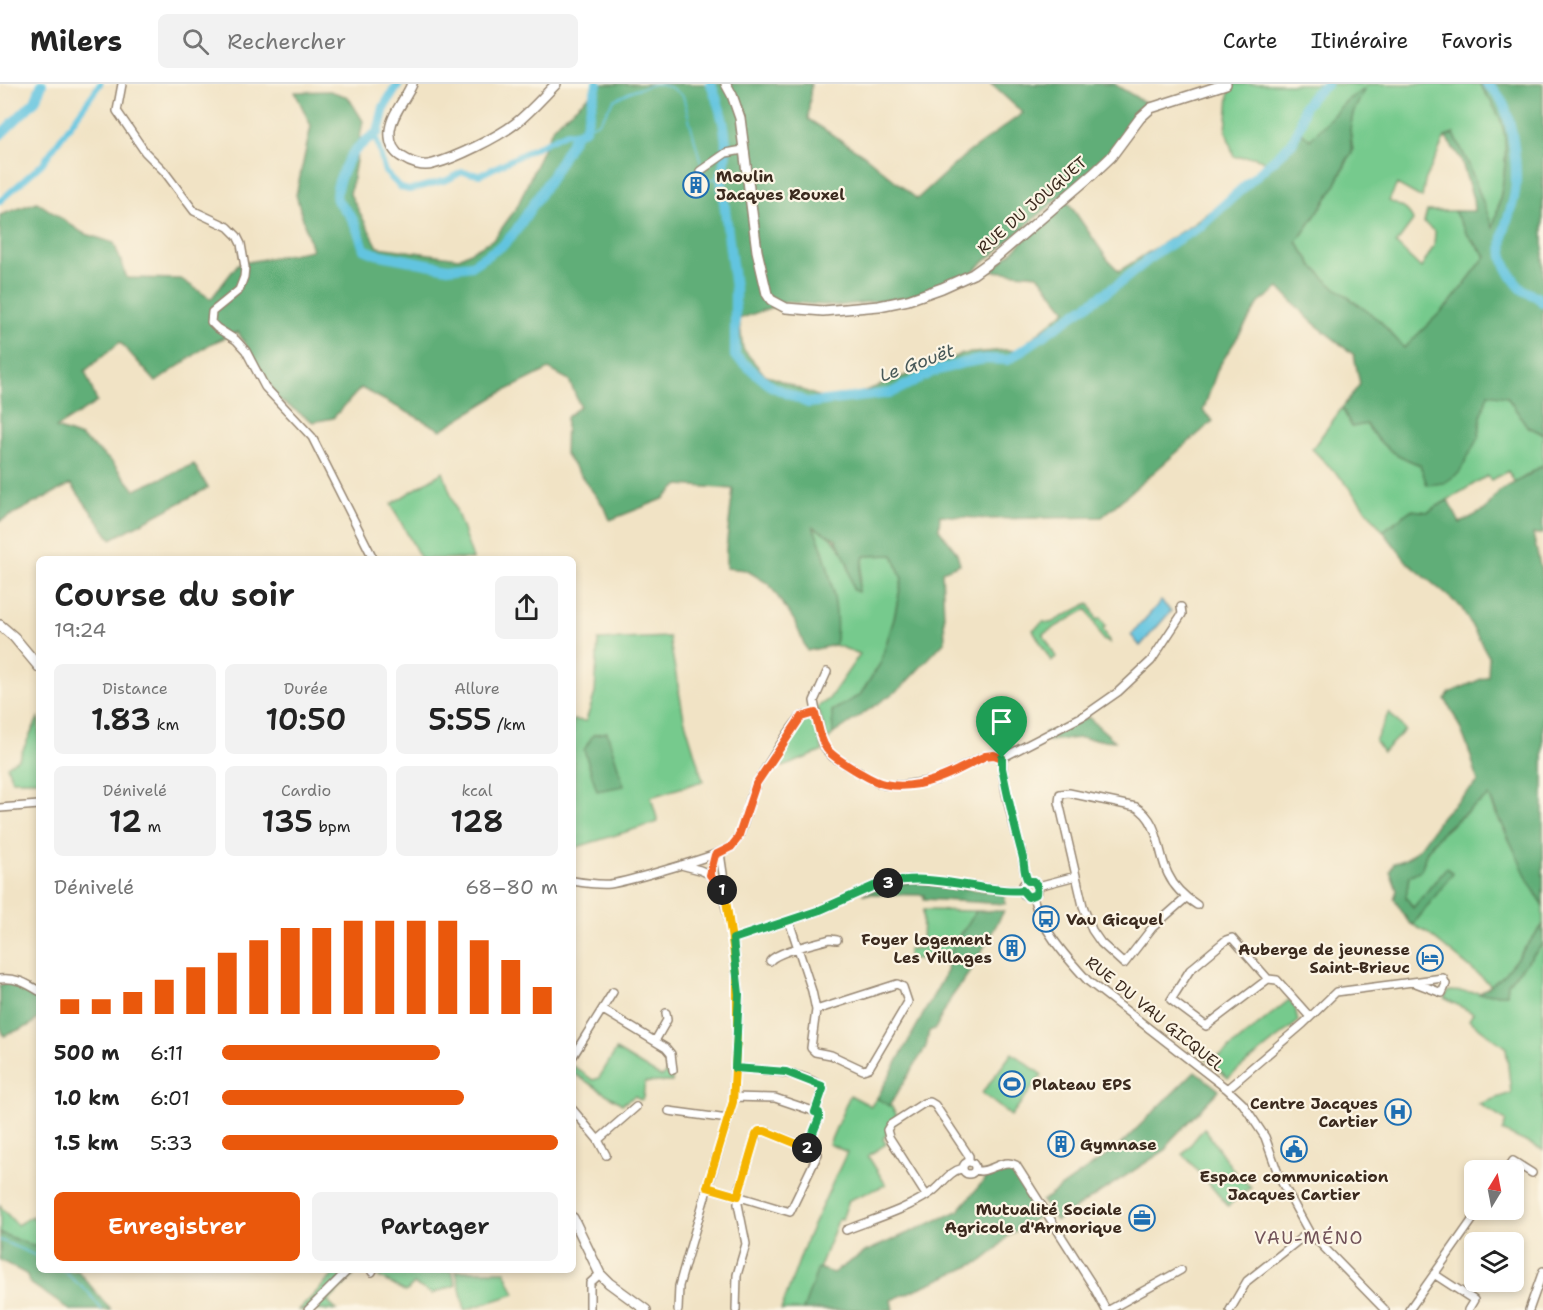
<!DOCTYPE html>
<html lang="fr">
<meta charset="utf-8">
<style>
:root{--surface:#fff;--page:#f2f2f2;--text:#222;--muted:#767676;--line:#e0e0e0;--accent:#ea580c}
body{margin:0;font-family:"Shantell Sans",sans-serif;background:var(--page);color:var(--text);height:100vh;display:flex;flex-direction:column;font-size:22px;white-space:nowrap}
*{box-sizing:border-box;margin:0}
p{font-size:20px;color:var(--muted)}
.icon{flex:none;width:33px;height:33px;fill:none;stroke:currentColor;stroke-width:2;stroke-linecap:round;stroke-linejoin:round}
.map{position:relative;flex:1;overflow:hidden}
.details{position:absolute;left:36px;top:472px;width:540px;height:717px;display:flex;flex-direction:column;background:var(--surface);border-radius:9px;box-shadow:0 3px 9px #0003}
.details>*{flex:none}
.needle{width:39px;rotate:10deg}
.tools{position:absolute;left:1464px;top:1076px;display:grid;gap:12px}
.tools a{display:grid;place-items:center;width:60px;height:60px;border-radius:9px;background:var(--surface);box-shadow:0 3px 9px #0003;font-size:30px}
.pin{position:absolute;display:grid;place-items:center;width:51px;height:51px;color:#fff;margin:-62px -26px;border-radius:50% 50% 50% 0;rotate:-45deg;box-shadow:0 0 6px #0007}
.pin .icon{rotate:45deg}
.km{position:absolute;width:30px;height:30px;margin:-15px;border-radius:50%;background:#222;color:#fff;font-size:16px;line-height:30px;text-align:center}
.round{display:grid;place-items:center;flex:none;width:63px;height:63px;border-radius:9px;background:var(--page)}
.headline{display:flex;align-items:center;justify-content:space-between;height:102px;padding:0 18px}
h1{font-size:33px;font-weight:600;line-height:45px}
.metrics{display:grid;grid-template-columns:repeat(3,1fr);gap:9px;height:102px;padding:6px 18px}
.metrics div{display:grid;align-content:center;border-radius:9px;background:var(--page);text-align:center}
.metrics b{font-size:30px;font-weight:600}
.metrics small{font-size:16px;font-weight:400}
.metrics p{font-size:16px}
.chart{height:168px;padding:12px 18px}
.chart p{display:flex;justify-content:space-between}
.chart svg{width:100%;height:108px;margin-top:6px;stroke:var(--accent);stroke-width:6}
.cta{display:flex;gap:12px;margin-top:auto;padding:12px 18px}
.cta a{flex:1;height:69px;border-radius:9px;background:var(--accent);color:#fff;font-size:24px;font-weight:600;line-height:69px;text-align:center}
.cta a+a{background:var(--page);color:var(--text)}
ul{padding:0 18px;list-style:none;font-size:20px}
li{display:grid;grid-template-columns:96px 72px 1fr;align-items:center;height:45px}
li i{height:15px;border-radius:8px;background:var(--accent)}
header{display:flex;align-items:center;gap:36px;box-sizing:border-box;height:84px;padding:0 30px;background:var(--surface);border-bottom:2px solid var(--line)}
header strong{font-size:28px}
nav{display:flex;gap:33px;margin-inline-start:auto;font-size:21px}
.search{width:420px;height:54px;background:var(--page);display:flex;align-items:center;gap:15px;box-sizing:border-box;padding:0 21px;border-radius:9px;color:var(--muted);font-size:22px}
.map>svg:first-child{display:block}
.green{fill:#76ca8d;stroke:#587a56;stroke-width:1.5}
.forest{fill:#60ae78;stroke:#4e6c4b;stroke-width:1.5}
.water{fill:#62c4e0;stroke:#4e777f;stroke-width:1.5}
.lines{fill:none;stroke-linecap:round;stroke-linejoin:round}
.stream{stroke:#62c4e0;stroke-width:1.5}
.canal{stroke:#62c4e0;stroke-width:6}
.river{stroke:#62c4e0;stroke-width:10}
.minor-casing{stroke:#968672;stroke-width:10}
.tertiary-casing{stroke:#968672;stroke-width:12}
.minor{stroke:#fff;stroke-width:7}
.tertiary{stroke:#fff;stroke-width:9}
.split-1-casing{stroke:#fff;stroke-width:12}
.split-2-casing{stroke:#fff;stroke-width:12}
.split-3-casing{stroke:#fff;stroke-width:12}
.split-4-casing{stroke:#fff;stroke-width:12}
.split-1{stroke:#f0652b;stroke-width:8}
.split-2{stroke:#f5b400;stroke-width:8}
.split-3{stroke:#22a559;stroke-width:8}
.split-4{stroke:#22a559;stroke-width:8}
.labels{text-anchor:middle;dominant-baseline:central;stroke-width:4.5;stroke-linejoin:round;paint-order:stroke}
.poi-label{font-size:16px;font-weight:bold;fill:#3b2a1e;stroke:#fcf5e5;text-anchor:start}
.street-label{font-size:16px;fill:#3b2a1e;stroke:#fcf5e5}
.water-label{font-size:18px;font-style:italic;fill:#475858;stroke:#fcf5e5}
.neighbourhood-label{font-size:18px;letter-spacing:1.5px;fill:#715258;stroke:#fcf5e5}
</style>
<header>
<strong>Milers</strong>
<div class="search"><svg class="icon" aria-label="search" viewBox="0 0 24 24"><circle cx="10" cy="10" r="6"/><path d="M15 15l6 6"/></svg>Rechercher</div>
<nav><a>Carte</a><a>Itinéraire</a><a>Favoris</a></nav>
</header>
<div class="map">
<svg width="1543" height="1226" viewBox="0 0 1543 1226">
<rect width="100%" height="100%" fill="#fcf5e5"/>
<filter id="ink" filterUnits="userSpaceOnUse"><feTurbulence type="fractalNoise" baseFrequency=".0167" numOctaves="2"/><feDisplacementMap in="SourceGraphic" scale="12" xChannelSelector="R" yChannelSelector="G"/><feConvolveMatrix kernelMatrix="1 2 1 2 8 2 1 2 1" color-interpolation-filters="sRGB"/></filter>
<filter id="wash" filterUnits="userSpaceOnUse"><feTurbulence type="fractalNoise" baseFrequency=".008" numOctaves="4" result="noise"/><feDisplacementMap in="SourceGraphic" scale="24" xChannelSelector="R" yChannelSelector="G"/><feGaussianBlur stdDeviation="1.35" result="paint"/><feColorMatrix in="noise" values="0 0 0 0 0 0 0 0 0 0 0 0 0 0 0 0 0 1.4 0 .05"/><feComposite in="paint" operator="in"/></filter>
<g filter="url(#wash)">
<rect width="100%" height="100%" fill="#f1e3c5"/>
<!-- green -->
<path class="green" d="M1230,0H1480C1487,12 1497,24 1501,37C1512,66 1500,116 1493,145L1468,79L1454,50L1445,53L1425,97L1422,114L1397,100L1389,117C1400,122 1410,125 1413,137L1396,160L1421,184L1434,162L1435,148L1424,139L1427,127H1454L1467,150L1486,172L1450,219L1404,264L1380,237L1328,198L1312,181L1297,158L1334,104L1353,66L1350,45L1353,29L1364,6L1347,16L1310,56L1301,48L1270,79L1254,73H1234L1226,47Z
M1488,310L1507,313L1527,342L1543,350V381L1515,399L1508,387L1491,396L1487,392L1428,428L1411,426L1383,447L1343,396L1312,365L1342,324L1352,343L1366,340C1382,364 1393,370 1420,381L1479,352L1481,333Z
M443,388L473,475H421L391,420Z
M813,443C845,457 847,474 853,506L858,507L864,472L893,471L902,495L894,535L880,580L860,611L832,627L833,650L828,656L817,623L829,615L860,570L835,561C840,530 828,471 813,443Z
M1089,519L1097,536L1100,534L1106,542L1103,544L1110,559L1103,556L1087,525L1043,550L1056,573L1051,577L1033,546L1043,538L1051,539Z
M669,553L684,634L703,697L651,713L658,738L574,764L573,636L586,637L595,609L598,556Z
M1389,628L1405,646L1383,668L1375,657Z
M39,632V696H12L7,682L19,674Z
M806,635L813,636L823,667L783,683L778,673Z
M1489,711L1495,728L1543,822V841L1502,893L1491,901L1426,848L1413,841L1452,789L1446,784L1413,824L1406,813L1409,792L1424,778L1426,769L1437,754L1461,733Z
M923,826L976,827L965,845L961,848L947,878L908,874V865L922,864Z
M1543,860V1066L1502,1047L1506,1037L1479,1020L1511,1009L1506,964L1469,936L1473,929L1444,914L1449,907L1507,910L1508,899Z
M1289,916L1295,923L1298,938L1228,994L1206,975L1221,971Z
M616,966L659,992L662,993L667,988L672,990V998H645L643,1014L641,1016L635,1012L622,1020L573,989V982L593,996L599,994Z
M1012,969L1042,991L1011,1032L982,1009Z
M850,1011L871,1022L877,1014L892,1023L898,1033L883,1055L886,1060L868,1072L886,1101L849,1116L842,1135L839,1134L803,1226H781L808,1152L847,1068L829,1060Z
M1204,1044L1236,1090L1251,1103L1228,1122L1183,1070Z
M0,1122L17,1141L32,1132L39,1142V1163L33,1162L0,1149Z
M337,1187H358L328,1218L336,1226H299Z
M368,1187H452L456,1201L432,1210L414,1200L406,1208Z
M456,1187H505L515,1210L465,1226Z"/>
<!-- forest -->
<path class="forest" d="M602,0H811L808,35L864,71L917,115L965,71L1023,29L991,0H1114L1146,19L1109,71L971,189L910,213L836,222L786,218L739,235L743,265L764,290L834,319L962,270L1006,266L1016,267L1066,226L1038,191L992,187L1059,123L1068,118L1108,176L1119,187L1192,141L1256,92L1302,48L1310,56L1347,16L1365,5L1353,29L1350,45L1352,70L1348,74L1334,104L1297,158L1312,181L1328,198L1380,237L1404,264L1450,219L1486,172L1467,150L1454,127H1474L1473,115L1461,75L1445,53L1454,50L1468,79L1493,144C1501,116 1512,65 1501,37C1496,24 1487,12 1480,0H1543V350L1527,342L1507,313L1488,310L1481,333L1479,352L1459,389L1444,399L1427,401L1420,381C1393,370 1382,364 1366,340L1352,343L1342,324L1360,300L1354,271L1311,237L1279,204L1259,219L1218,284L1203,327L1213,337L1102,433L987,435L940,431L939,445L957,469L960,480L942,487L945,557L901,604L833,650L832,627L860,611L880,580L894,535L902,495L893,471L864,472L860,489L858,508L853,506L848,480L836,455L813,443C828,474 841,528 835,561L807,567L794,536L769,500L746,486L726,484V465L733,405L679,401L663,415L610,436L605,424L565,370L566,334L580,322L569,296L549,285L499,310L441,346L361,304L333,334L313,338L278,315L238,248L210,260L156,298L120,258L85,287L97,318L56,344L81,353L111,377L135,406L194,380L208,404L111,455L71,400L0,437V131L37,118L83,149L114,159L127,194L181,195L211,215L238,180L312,166L296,111L311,42L295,8L330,7L348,13L363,37L350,110L378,163L459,174L494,155L517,123L553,43Z
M1543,381V450H1533L1543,495V822L1529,798L1489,712C1469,726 1439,746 1427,767C1424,773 1424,780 1421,786L1409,792L1406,813L1413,824L1446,784L1453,789L1413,841L1409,839L1394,815L1397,806L1390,787L1394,779C1420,774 1428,749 1443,731C1454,719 1467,709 1478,698C1471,669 1461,641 1445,615L1449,609L1488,592L1489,573L1461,523L1407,478L1383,447L1411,426L1428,428L1448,416L1460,439L1485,426L1499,407L1527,392Z
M1088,633L1115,657L1080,654L1048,657L1044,648L1059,647Z
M607,648L624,702L597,707L584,666L593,651Z
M913,798L1000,809L1005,813V820L924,815V811L862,810L888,802Z
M976,827H1004L971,886L951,914L935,945L929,947L926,963L889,1022L877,1014L947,887C948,863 965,846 976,827Z
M1543,841V860L1508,899L1507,910H1479L1502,893Z
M8,898L39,912V934L30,941L4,952L0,942V901Z
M1195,987L1219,1006L1171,1056L1167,1065L1056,1137L1042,1117L1117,1064Z
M1003,1086L1015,1088L1040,1132L1007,1153L996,1166L982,1177L891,1216L893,1226H803L818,1184L833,1189L865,1168L958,1127L986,1094Z
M0,1149L33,1162L39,1163V1186L78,1187L111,1226H70L30,1199L26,1190L0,1176Z"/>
<!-- water -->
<path class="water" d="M1161,517L1171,527L1140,562L1131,551Z"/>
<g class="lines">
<!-- stream -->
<path class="stream" d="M656,0L670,3L683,12L702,83
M585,45L600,37L614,16L634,6L655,0
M703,88L704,96L721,94
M0,1156L39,1173
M62,1186L88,1208L102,1226"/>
<!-- canal -->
<path class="canal" d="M375,50L385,88L401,104L409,106L447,96L462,88L480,91L567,48L576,50
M0,117L42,80L100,0"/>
<!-- river -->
<path class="river" d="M398,0L384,23L378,48C369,54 360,60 353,69C346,78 333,106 337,116C340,122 345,125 349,130C357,141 360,153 364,165L376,170L448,184L472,181L503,161L515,148L552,92L576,50L585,45L597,0
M711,0C723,31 732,62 721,94L735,204V272L771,302L808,319L891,309L932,288L963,279L985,275L1008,276L1121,198L1160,166L1201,142L1292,59L1301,39L1304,23L1313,11L1327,0
M1487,0C1490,3 1495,6 1497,10C1513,29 1519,89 1514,113C1509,136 1500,147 1503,172C1504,181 1514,197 1521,204C1528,212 1536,208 1543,219
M0,51L35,17L42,0"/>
</g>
</g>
<g filter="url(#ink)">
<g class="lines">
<!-- minor casing -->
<g class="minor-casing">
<path id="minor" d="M122,0L117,27L145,68L164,87L194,127L228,143L237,152L241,160L245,183L244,193L239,206L212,228L211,238L217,244L236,256L246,267L265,303L312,353L374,476
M700,87L726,69L743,66
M827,588L814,617L822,659L827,667L833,673L876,698L885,701H903L936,696L985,672L994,671L1002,674
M1002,674L1085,631L1118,608L1151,577L1182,530L1181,523
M1002,674C1003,706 1013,739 1022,770C1024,780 1023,788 1028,797
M0,724L39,721
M720,769L726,810
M710,791L715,771
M1022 805a8 8 0 1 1 16 0a8 8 0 1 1-16 0Z
M573,797C585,799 597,801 610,800C625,798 725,770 732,762C744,750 746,726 752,710C756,698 792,640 801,633C804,631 811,630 815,629
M1038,802L1076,792
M1033,813C1041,845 1066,873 1088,897L1227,1005L1243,1020L1265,1053L1280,1095L1309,1148L1385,1226
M1186,814L1152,844L1124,880L1101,859L1092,846L1083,822L1059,718L1060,710L1069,709L1136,723C1160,737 1157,767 1168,790C1174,803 1186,814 1197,821
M789,837L812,907L816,926L811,964L815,968L831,971L863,986L869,984L908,918L903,903L897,900L816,926
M733,855L820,826L874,802L910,795L1005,806H1022
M770,877C778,867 817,859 830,855L837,856
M0,895C15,893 26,899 39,907
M1268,895L1232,854L1226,856L1190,886L1171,916L1206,942L1268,895L1277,896L1310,933
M603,926L666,964L671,970L673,986
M655,957L667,936L666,929
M573,972L613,908
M735,984C757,986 809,987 823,1005L815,1028
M1227,1005L1303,940L1336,908L1443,894L1446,900L1442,909L1413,898
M733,1013L775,1014L819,1029V1034L807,1064
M573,1026L598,1056L636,1023
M669,1027L728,1035
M598,1056L606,1071
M963 1084a6 6 0 1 1 12 0a6 6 0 1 1-12 0Z
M975,1086C989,1091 1002,1073 1016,1081L1093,1202L1106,1226
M1507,1086L1513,1077L1532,1089
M707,1103L790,1128L818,1070L814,1066L765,1047H759L756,1051L738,1111V1120L746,1160L737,1191L736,1226
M926,1111L889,1053L887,1046L890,1041L924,1019L930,1018L935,1021L969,1072V1078
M846,1146C874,1135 905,1126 929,1110C942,1102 947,1088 963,1084
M372,1188L373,1186
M1434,1190L1474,1216L1468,1226
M308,1226L348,1186
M590,1226V1199L600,1190
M678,1226L679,1202L686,1177L733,1018L739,910L733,855L722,807L709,790L700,786L681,781
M1109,1226L1181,1186
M1230,1226L1247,1197L1309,1148
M1409,1226L1480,1125
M1529,1226L1543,1187"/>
</g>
<!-- tertiary casing -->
<g class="tertiary-casing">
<path id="tertiary" d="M412,0C406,15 392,29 390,46C389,58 392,67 402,73C411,79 423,83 433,80C456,74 498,53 516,39C531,27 543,13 556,0
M726,0L732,11L740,34L757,167L767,210L771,216L786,224L823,227L879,222L908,216L942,204L973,190L994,175L1093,90L1111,73L1140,34L1151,24L1226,0
M0,541L14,553L39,583
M573,1134L600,1190L609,1199L646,1226"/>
</g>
<!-- minor -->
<use href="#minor" class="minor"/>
<!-- tertiary -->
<use href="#tertiary" class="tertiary"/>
</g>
</g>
<g class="lines" filter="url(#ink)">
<!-- split-1 casing -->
<g class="split-1-casing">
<path id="split-1" d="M722,806L710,791L715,771L731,763L738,754L756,700L801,633L815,629C824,666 822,666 855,686C864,691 874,698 884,700C920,708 955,688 985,672L994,671L1002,674"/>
</g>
<!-- split-2 casing -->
<g class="split-2-casing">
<path id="split-2" d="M722,806L726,816L737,890V951L733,1018L707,1103L738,1112L756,1051L759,1047H765L807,1064"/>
</g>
<!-- split-3 casing -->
<g class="split-3-casing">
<path id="split-3" d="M807,1064L819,1034V1029L815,1028L823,1005L822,1002L786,988L735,984L739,910L733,855L820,826L874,802L888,799"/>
</g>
<!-- split-4 casing -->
<g class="split-4-casing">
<path id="split-4" d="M888,799C920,791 952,799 985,804C997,805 1009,808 1022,806L1028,813L1036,810L1037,801L1033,797H1028C1023,788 1025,780 1022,770C1014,742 1008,713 1002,684V674"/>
</g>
<!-- split-1 -->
<use href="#split-1" class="split-1"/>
<!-- split-2 -->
<use href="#split-2" class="split-2"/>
<!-- split-3 -->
<use href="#split-3" class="split-3"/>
<!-- split-4 -->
<use href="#split-4" class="split-4"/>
</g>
<!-- icons -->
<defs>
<g id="building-ring" transform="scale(1.35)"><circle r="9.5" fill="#fcf5e5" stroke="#1f6fb2" stroke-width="1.5"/><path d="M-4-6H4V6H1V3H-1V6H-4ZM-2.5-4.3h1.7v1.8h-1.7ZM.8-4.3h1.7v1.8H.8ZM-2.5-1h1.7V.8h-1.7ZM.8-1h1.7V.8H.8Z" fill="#1f6fb2"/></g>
<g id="bus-ring" transform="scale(1.35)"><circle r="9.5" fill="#fcf5e5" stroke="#1f6fb2" stroke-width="1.5"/><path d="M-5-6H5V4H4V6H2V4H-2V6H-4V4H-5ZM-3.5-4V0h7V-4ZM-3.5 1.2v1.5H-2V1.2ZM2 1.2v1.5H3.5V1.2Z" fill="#1f6fb2"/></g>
<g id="hotel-ring" transform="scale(1.35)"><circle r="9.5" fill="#fcf5e5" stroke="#1f6fb2" stroke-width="1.5"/><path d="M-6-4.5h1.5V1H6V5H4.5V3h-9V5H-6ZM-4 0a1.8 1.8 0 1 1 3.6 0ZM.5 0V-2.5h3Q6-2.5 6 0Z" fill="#1f6fb2"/></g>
<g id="stadium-ring" transform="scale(1.35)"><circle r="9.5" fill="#fcf5e5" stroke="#1f6fb2" stroke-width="1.5"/><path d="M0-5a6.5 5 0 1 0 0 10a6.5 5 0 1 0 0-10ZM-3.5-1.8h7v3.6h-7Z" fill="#1f6fb2"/></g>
<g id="hospital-ring" transform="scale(1.35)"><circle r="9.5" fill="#fcf5e5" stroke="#1f6fb2" stroke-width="1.5"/><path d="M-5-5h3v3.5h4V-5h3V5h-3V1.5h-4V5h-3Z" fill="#1f6fb2"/></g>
<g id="civic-ring" transform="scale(1.35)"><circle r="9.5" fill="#fcf5e5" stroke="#1f6fb2" stroke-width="1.5"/><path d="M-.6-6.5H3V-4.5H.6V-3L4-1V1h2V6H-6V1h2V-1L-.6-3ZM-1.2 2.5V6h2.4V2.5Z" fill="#1f6fb2"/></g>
<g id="office-ring" transform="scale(1.35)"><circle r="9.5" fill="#fcf5e5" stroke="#1f6fb2" stroke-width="1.5"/><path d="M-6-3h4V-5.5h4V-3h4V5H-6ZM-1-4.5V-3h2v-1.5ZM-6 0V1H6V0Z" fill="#1f6fb2"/></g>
</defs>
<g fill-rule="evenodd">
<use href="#building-ring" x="696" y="101"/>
<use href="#bus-ring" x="1046" y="835"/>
<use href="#building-ring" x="1012" y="864"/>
<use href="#hotel-ring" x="1430" y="874"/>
<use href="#stadium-ring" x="1012" y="1000"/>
<use href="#hospital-ring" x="1398" y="1028"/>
<use href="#building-ring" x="1061" y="1060"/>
<use href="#civic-ring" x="1294" y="1065"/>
<use href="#office-ring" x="1142" y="1134"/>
</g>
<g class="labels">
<!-- poi labels -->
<g class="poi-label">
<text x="716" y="92">Moulin<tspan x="716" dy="18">Jacques Rouxel</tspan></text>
<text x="1066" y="835">Vau Gicquel</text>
<text x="992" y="855" text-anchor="end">Foyer logement<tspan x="992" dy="18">Les Villages</tspan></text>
<text x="1410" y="865" text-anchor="end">Auberge de jeunesse<tspan x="1410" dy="18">Saint-Brieuc</tspan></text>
<text x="1032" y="1000">Plateau EPS</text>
<text x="1378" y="1019" text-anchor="end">Centre Jacques<tspan x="1378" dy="18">Cartier</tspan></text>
<text x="1080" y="1060">Gymnase</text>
<text x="1294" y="1092" text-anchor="middle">Espace communication<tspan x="1294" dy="18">Jacques Cartier</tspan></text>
<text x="1122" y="1125" text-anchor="end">Mutualité Sociale<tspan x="1122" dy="18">Agricole d'Armorique</tspan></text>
</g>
<!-- street labels -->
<g class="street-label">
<text transform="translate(1032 121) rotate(-41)">RUE DU JOUGUET</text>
<text transform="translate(1155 930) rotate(39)">RUE DU VAU GICQUEL</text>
</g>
<!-- water labels -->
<g class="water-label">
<text transform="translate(917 279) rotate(-20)">Le Gouët</text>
</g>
<!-- neighbourhood labels -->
<g class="neighbourhood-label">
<text x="1309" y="1154">VAU-MÉNO</text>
</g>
</g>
</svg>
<div class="tools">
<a><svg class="needle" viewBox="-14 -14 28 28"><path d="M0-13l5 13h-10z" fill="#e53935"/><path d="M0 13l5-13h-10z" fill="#767676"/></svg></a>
<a><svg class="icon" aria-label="layers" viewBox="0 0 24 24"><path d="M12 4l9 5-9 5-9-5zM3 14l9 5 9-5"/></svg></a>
</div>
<div class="pin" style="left:1002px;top:674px;background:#1e9e55"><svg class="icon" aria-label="arrive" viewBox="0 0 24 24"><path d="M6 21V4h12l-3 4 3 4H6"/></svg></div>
<b class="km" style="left:722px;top:806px">1</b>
<b class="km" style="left:807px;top:1064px">2</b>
<b class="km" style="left:888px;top:799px">3</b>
<section class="details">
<div class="headline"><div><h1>Course du soir</h1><p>19:24</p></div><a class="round"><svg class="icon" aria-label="share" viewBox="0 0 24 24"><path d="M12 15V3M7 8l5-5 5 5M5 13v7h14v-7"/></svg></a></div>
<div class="metrics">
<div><p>Distance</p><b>1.83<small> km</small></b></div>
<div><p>Durée</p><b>10:50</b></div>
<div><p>Allure</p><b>5:55<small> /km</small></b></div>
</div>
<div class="metrics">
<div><p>Dénivelé</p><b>12<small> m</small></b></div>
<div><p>Cardio</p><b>135<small> bpm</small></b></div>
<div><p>kcal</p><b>128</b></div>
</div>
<div class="chart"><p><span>Dénivelé</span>68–80 m</p>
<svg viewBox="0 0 160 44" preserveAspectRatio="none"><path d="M5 44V38M15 44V38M25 44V35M35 44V30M45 44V25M55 44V19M65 44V14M75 44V9M85 44V9M95 44V6M105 44V6M115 44V6M125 44V6M135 44V14M145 44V22M155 44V33"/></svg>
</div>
<ul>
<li><b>500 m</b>6:11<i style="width:65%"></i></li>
<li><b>1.0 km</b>6:01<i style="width:72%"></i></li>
<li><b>1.5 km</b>5:33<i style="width:100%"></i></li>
</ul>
<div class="cta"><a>Enregistrer</a><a>Partager</a></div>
</section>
</div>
